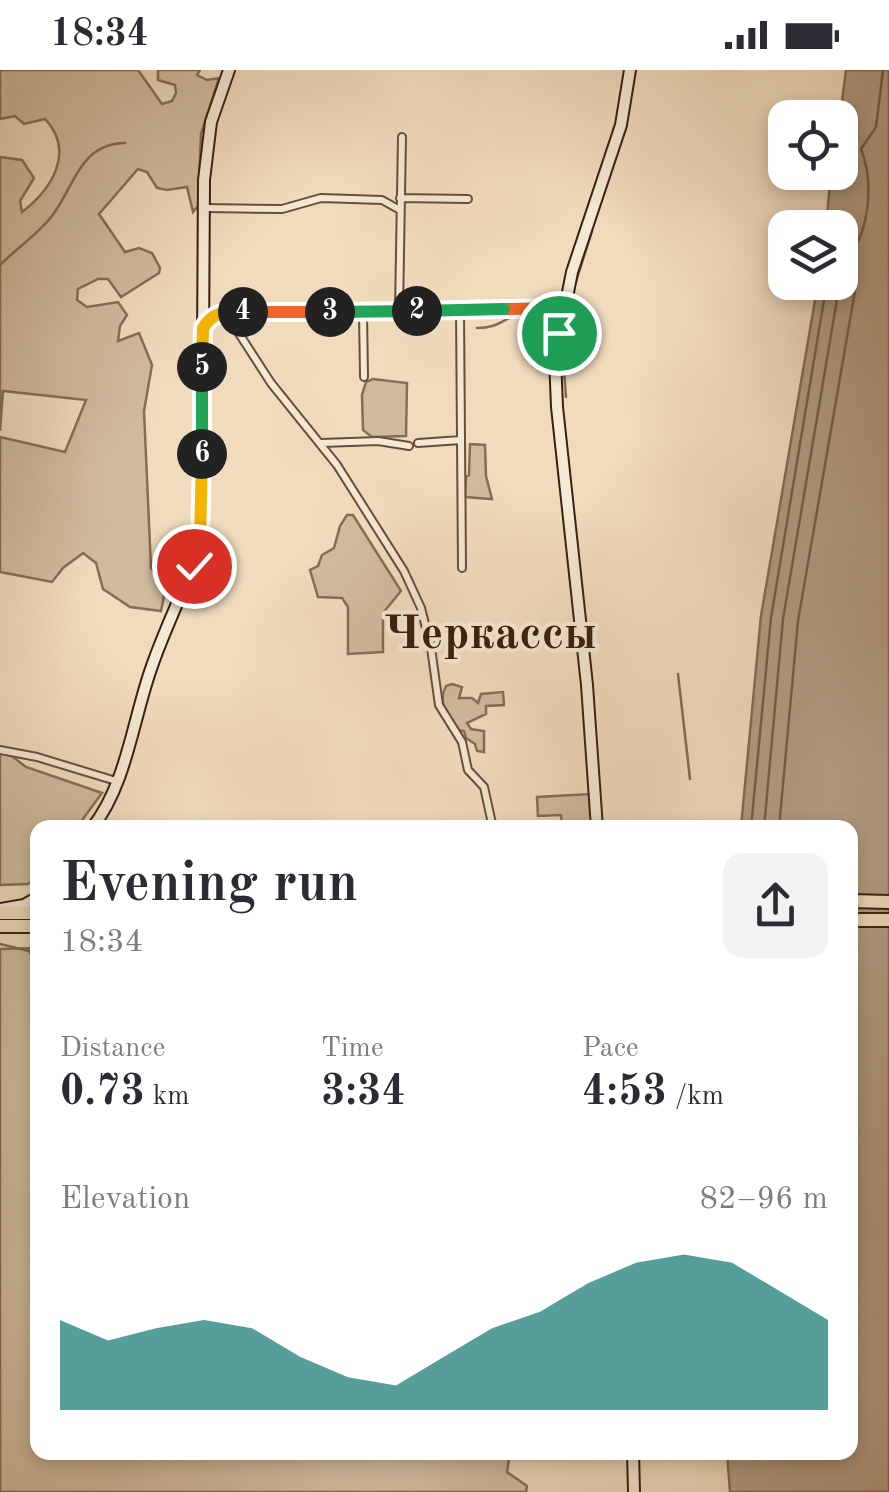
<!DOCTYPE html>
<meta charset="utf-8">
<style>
:root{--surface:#fff;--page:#f2f2f3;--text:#2b2b33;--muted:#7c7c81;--accent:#0f766e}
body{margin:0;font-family:"Old Standard TT",serif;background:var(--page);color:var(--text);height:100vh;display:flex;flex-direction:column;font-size:38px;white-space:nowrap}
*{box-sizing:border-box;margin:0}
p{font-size:32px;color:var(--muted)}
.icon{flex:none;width:55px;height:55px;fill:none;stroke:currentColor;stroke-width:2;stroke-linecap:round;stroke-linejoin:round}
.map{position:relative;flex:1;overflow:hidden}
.panel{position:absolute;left:30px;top:750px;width:828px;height:640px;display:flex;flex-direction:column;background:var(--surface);border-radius:20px;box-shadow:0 5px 15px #0003}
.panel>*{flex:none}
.controls{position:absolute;left:768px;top:30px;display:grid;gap:20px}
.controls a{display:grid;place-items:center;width:90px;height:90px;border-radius:20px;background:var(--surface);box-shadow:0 5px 15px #0003;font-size:50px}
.pin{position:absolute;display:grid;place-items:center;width:85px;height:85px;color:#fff;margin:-42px;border:5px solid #fff;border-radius:50%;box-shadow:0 2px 10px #0007}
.km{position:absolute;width:50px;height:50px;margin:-25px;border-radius:50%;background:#222;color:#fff;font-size:28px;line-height:50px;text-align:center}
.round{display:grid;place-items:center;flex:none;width:105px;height:105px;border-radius:20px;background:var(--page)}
.overview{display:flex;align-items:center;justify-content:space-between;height:170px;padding:0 30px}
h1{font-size:55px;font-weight:800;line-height:75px}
.metrics{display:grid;grid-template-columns:repeat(3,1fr);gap:15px;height:170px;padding:10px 30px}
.metrics div{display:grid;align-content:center}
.metrics b{font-size:42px;font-weight:800}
.metrics small{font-size:28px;font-weight:400}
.metrics p{font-size:28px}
.chart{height:280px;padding:20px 30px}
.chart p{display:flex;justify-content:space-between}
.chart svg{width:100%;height:180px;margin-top:10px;fill:var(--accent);opacity:.7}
.status{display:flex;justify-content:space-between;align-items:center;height:70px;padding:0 50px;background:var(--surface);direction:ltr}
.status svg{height:28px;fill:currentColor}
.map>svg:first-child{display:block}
.green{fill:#d1bb9f;stroke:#856e56;stroke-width:2.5}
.water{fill:#b29b82;stroke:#826a54;stroke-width:2.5}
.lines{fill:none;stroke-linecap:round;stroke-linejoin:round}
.shore{stroke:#765e48;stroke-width:2.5}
.stream{stroke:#826a54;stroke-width:2.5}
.street-casing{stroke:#674f3a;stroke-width:10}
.secondary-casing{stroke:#39200e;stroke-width:14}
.highway-casing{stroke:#39200e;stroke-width:16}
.street{stroke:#f5e8d4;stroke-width:6}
.secondary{stroke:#f5e8d4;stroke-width:10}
.highway{stroke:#f0dbbd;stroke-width:12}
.split-1-casing{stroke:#fff;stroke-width:20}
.split-2-casing{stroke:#fff;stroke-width:20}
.split-3-casing{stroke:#fff;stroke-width:20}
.split-4-casing{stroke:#fff;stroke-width:20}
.split-5-casing{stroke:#fff;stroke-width:20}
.split-6-casing{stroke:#fff;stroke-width:20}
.split-7-casing{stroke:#fff;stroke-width:20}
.split-8-casing{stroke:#fff;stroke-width:20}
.split-1{stroke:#f0652b;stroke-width:12}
.split-2{stroke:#22a559;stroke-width:12}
.split-3{stroke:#22a559;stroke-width:12}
.split-4{stroke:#f0652b;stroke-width:12}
.split-5{stroke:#f5b400;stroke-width:12}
.split-6{stroke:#22a559;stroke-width:12}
.split-7{stroke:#f5b400;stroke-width:12}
.split-8{stroke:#f5b400;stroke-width:12}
.labels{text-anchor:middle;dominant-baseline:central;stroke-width:8;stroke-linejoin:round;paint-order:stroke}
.district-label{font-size:48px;font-weight:bold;fill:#39200e;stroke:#f5e8d4}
</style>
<div class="status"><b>18:34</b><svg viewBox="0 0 49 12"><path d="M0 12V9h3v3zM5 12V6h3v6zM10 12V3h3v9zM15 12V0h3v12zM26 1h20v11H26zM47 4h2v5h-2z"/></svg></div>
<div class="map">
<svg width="889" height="1422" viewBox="0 0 889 1422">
<rect width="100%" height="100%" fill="#f0dbbd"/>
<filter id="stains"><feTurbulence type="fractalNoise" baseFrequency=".002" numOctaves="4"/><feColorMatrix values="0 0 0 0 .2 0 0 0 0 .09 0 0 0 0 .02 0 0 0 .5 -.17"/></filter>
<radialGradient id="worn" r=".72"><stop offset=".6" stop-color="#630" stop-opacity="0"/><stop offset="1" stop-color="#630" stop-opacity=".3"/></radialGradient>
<!-- green -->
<path class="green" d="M0,0H138L162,34L172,31L176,23L175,15L158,10V0H200L197,5L207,10L219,8L201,64L198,136L193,142L187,117L167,120L157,118L147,102L138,99L99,144L125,182L139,178L152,183L160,198L159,203L121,227L108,209H98L78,219L77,230L87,237L118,232L127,245L120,256L118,271L139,263L152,295L144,341L151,498L166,516L161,541L130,537L103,519L96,493L83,483L63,498L52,512L0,502V367L65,382L86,330L3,321L0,361V87L22,90L34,108L20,131L22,142C51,120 76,82 45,49L24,54L15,46L0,49Z
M373,309L407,313L406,366L372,367L363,360L362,325L366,312Z
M470,374L485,375L486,406L492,429L465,427L466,406L469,405Z
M347,445H353L401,521L383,543V582L348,584V537L342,528L318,527L310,500L318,496L322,485L334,478L340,456Z
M452,614L462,617L459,628H472L478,633L481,624L503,622L504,635L486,636V644L467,653L471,659L484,661V682L477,681L475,674L466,668L464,661L457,660C448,645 437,633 446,616Z
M0,677L26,697L102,723L77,757L38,758L37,806L28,814L0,815Z
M591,724L593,757H562L561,745L538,746L537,727Z
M35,878L38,1382L510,1383L507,1402L527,1416L526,1422H0V879Z"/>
<!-- water -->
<path class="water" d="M846,0H889V1422H730L727,1383L850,1382V758L741,757L761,546L818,213L840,212V158L826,157L831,103L840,102V47Z"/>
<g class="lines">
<!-- shore -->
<path class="shore" d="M751,758L771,548L827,212
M764,758L783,549L840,212
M779,758L798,551L855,221L854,207L847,189C870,161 874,112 861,79L876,57L883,0"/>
<!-- stream -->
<path class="stream" d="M0,195C16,179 38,164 52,146C75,116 79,74 125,73
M573,221L592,161
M477,258C495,258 500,252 515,245C529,239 544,242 557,244
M562,273L566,327
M678,604L690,709
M0,874L29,881L38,898"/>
<!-- street casing -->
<g class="street-casing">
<path id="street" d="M400,128L468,129
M204,138L282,139L321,128L382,130L400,140
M460,240L462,498
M399,241L402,67
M363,242L364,307
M218,244L229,248L271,313L337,395L404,501L421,538L431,578L439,635L462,672L468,700L484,717L493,758
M203,257L212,246L224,242L564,238
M322,373L378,371L409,376
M418,373L461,370
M0,680L37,687L116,711"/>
</g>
<!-- secondary casing -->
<g class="secondary-casing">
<path id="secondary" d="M92,758C127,714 133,648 152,596C172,538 196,505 202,441L204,110L211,52L229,0
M597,758L587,615L557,337L555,288L572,202L621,55L630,0
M1,839L24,835L38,827
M633,1382L634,1422"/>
</g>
<!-- highway casing -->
<g class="highway-casing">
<path id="highway" d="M850,831L889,832
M0,843H38
M850,850H889
M0,856H38"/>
</g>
<!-- street -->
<use href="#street" class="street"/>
<!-- secondary -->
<use href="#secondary" class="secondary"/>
<!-- highway -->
<use href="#highway" class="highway"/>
</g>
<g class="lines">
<!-- split-1 casing -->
<g class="split-1-casing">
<path id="split-1" d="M504,239L564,238L559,263"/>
</g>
<!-- split-2 casing -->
<g class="split-2-casing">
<path id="split-2" d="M417,241L504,239"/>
</g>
<!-- split-3 casing -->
<g class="split-3-casing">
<path id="split-3" d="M330,242L417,241"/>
</g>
<!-- split-4 casing -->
<g class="split-4-casing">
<path id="split-4" d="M243,242H330"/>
</g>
<!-- split-5 casing -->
<g class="split-5-casing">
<path id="split-5" d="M202,297L203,258C213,241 226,242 243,242"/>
</g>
<!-- split-6 casing -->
<g class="split-6-casing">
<path id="split-6" d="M202,384V297"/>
</g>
<!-- split-7 casing -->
<g class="split-7-casing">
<path id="split-7" d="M200,471L202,384"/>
</g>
<!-- split-8 casing -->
<g class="split-8-casing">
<path id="split-8" d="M194,496L200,471"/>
</g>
<!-- split-1 -->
<use href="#split-1" class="split-1"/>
<!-- split-2 -->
<use href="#split-2" class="split-2"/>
<!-- split-3 -->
<use href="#split-3" class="split-3"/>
<!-- split-4 -->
<use href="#split-4" class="split-4"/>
<!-- split-5 -->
<use href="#split-5" class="split-5"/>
<!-- split-6 -->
<use href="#split-6" class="split-6"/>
<!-- split-7 -->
<use href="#split-7" class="split-7"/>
<!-- split-8 -->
<use href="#split-8" class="split-8"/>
</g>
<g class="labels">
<!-- district labels -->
<g class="district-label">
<text x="490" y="565">Черкассы</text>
</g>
</g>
<rect width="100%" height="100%" filter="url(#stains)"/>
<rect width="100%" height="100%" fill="url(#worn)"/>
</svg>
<div class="controls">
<a><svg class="icon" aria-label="locate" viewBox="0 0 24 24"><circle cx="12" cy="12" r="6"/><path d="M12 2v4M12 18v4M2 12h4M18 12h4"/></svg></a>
<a><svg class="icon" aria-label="layers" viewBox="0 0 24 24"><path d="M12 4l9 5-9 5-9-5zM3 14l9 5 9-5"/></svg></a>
</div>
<div class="pin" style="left:559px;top:263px;background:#1e9e55"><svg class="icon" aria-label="arrive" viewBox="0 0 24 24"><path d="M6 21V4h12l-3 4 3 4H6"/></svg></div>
<div class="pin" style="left:194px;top:496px;background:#d93025"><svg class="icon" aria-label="check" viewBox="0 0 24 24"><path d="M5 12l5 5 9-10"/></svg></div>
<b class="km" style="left:417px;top:241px">2</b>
<b class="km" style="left:330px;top:242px">3</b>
<b class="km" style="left:243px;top:242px">4</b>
<b class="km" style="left:202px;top:297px">5</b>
<b class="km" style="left:202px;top:384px">6</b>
<section class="panel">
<div class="overview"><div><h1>Evening run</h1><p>18:34</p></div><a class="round"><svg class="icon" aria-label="share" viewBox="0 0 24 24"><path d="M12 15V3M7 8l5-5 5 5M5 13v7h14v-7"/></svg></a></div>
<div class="metrics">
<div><p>Distance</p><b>0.73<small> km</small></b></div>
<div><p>Time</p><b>3:34</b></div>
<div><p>Pace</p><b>4:53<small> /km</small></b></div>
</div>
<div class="chart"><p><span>Elevation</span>82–96 m</p>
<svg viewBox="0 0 160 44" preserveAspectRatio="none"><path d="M0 44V22L10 27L20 24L30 22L40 24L50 31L60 36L70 38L80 31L90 24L100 20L110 13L120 8L130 6L140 8L150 15L160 22V44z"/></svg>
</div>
</section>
</div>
